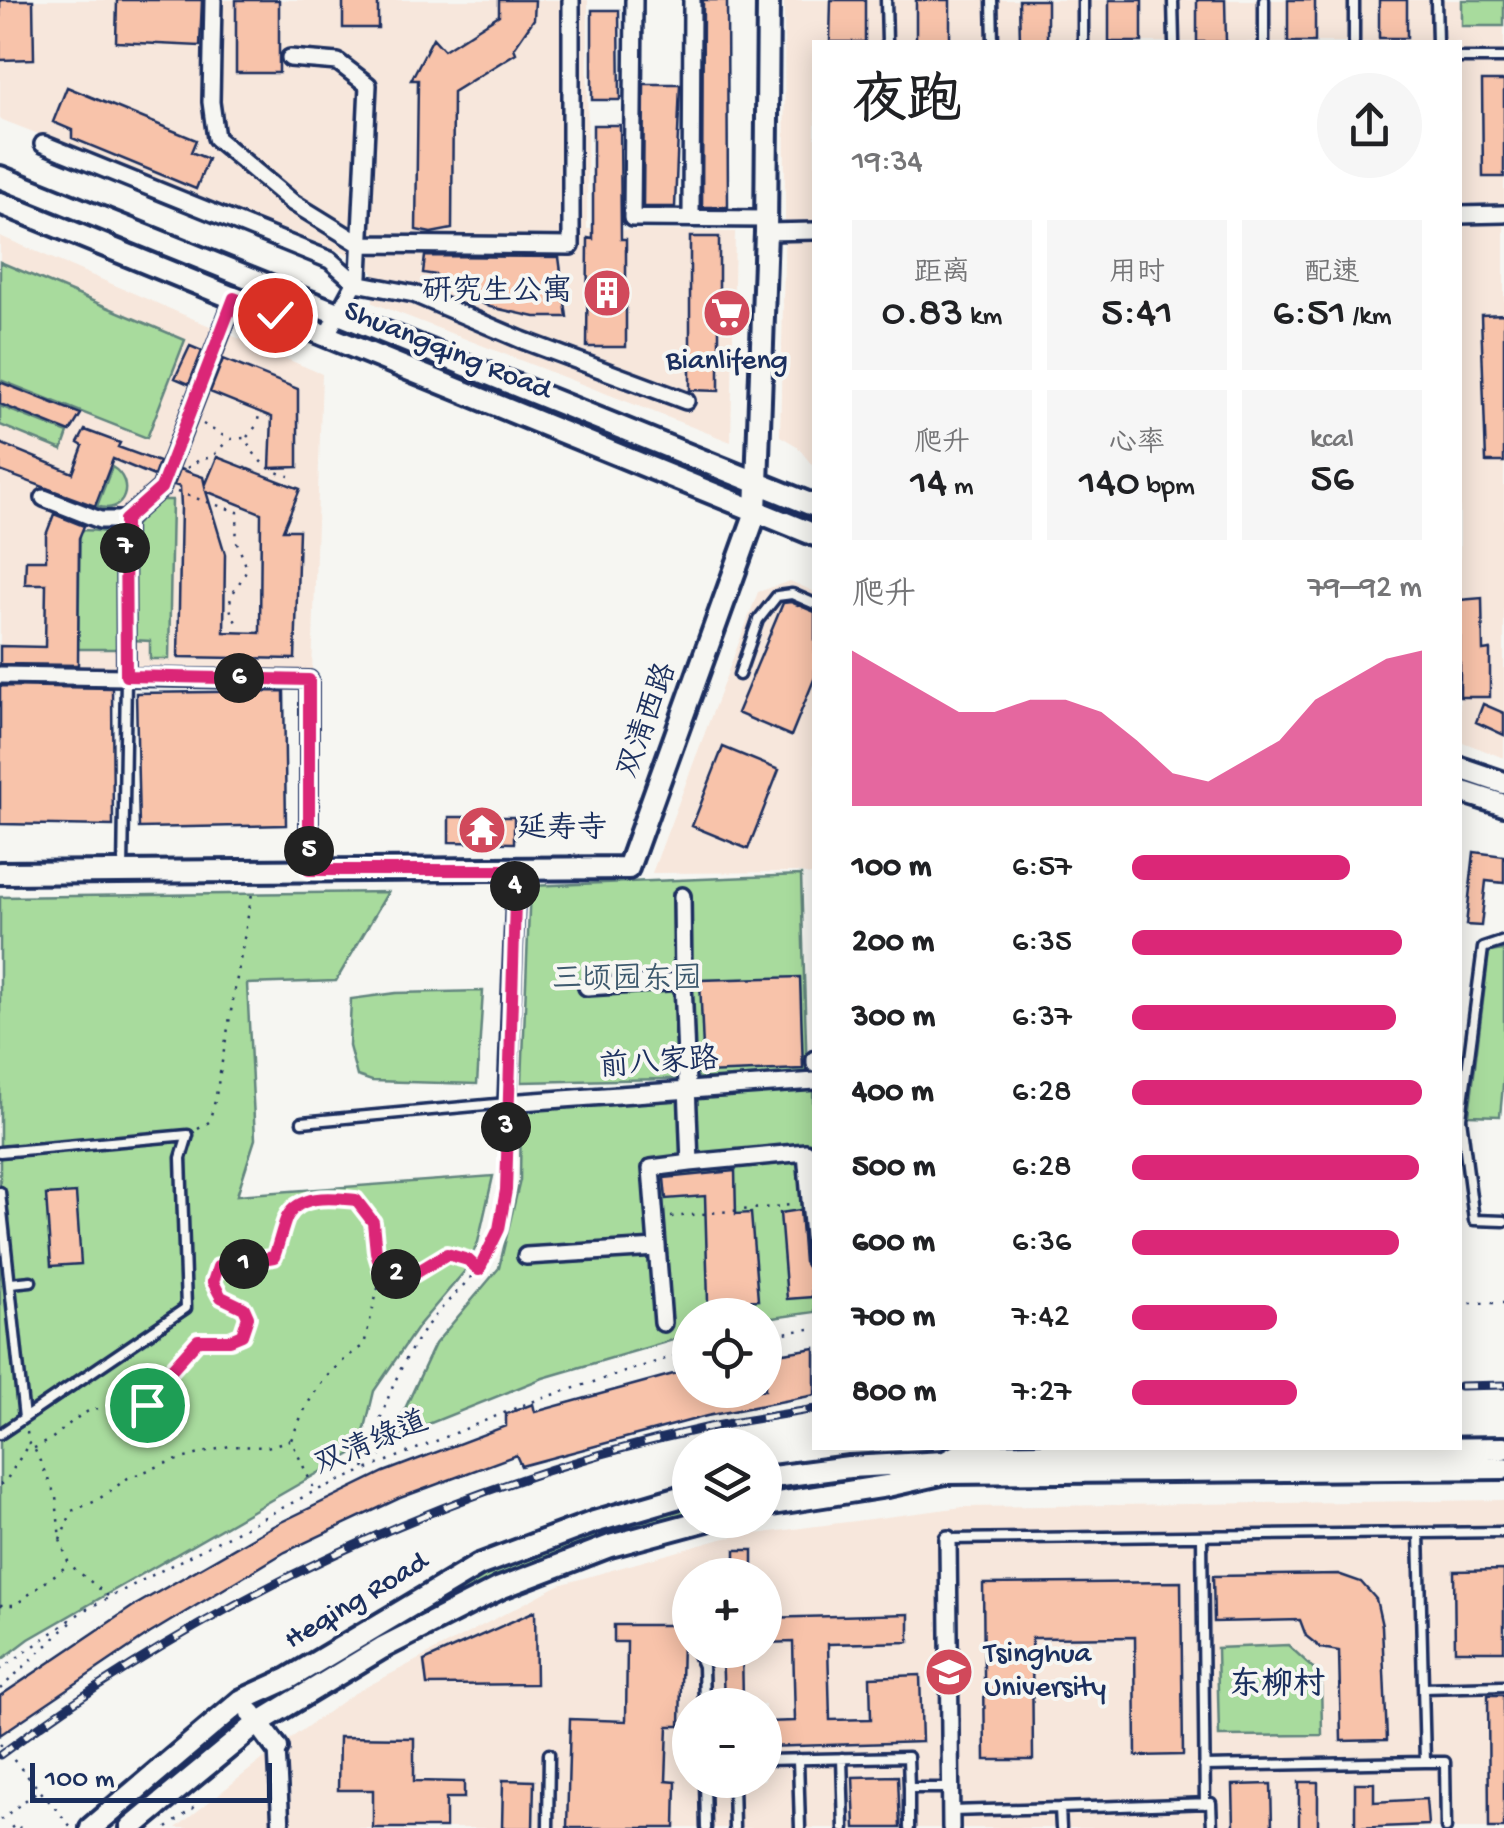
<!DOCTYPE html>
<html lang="zh">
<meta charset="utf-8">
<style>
:root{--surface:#fff;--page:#f6f6f6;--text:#202124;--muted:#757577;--accent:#db2777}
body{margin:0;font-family:"Gochi Hand","LXGW WenKai TC",sans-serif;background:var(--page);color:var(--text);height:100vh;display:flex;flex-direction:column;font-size:38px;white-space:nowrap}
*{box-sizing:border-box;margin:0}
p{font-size:32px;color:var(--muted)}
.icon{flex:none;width:55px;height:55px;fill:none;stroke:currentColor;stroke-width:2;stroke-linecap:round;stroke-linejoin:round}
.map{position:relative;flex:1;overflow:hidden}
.panel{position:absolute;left:812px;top:40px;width:650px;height:1410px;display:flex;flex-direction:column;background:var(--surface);border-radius:0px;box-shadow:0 5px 25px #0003}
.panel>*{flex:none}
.fabs{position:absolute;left:672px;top:1298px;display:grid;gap:20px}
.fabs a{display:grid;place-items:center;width:110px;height:110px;border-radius:50%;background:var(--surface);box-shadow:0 5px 25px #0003;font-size:50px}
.scale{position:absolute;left:30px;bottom:25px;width:242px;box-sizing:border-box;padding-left:10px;border:5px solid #1b2f5e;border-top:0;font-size:28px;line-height:35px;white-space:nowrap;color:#1b2f5e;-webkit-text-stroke:8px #f6f6f2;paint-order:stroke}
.pin{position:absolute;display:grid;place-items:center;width:85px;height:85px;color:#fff;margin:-42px;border:5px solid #fff;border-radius:50%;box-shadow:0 2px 10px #0007}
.km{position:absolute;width:50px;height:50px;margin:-25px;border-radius:50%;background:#222;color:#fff;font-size:28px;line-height:50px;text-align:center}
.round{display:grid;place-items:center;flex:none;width:105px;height:105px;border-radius:52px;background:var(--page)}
.head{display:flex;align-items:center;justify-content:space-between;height:170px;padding:0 40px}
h1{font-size:55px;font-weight:600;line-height:75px}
.figures{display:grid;grid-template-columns:repeat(3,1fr);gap:15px;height:170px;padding:10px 40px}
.figures div{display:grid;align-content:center;border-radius:0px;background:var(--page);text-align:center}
.figures b{font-size:42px;font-weight:600}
.figures small{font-size:28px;font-weight:400}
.figures p{font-size:28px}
.chart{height:280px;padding:20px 40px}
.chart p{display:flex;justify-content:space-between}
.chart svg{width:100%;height:180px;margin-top:10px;fill:var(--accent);opacity:.7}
ul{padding:0 40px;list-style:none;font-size:32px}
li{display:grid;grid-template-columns:160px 120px 1fr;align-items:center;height:75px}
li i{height:25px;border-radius:12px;background:var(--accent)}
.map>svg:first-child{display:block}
.built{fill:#f7e7dc;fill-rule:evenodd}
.green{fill:#a8db9d;stroke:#62857e;stroke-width:2.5}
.building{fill:#f8c3aa;stroke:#1b2f5e;stroke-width:2.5;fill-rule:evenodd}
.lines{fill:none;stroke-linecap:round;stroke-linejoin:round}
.lane-casing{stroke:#1b2f5e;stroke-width:15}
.street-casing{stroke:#1b2f5e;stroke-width:22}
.secondary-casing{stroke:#1b2f5e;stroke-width:28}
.path{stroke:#1b2f5e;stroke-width:2.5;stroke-dasharray:2.5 8;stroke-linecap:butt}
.lane{stroke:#f6f6f2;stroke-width:8}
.street{stroke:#f6f6f2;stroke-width:15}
.secondary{stroke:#f6f6f2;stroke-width:20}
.rail-casing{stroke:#1b2f5e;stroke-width:9}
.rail{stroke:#f6f6f2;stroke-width:5;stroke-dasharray:15;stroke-linecap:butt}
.path-bridge{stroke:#1b2f5e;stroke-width:2.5;stroke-dasharray:2.5 8;stroke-linecap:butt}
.route-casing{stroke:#fff;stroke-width:20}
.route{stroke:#db2777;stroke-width:12}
.labels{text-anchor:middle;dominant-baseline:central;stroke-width:8;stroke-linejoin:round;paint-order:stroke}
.poi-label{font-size:30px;fill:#1b2f5e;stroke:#f6f6f2;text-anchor:start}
.street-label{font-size:30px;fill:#1b2f5e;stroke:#f6f6f2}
.park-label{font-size:30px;fill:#3e5a6e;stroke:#f6f6f2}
.neighbourhood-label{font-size:32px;font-weight:bold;fill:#1b2f5e;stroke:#f6f6f2}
</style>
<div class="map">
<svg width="1504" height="1828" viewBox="0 0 1504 1828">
<rect width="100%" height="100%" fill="#f6f6f2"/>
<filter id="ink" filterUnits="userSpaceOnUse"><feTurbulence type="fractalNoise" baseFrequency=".01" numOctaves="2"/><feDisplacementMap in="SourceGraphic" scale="20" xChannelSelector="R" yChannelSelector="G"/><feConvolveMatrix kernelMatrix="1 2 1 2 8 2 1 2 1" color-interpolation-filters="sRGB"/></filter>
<g filter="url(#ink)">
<!-- built -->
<path class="built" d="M0,0H588L587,229L735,232L731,442L373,303V272L359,259L0,119Z
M784,0H1504V758L1460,741V42H815V469L797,446L780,436L785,214Z
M0,236L322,374L312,673L126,677L0,673Z
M790,581L815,592V876L796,872L652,873L758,592Z
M1504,1500V1828H176L277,1748L353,1694L559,1585L725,1538L963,1507ZM690,1575H765V1650H690ZM690,1705H765V1780H690Z"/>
<!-- green -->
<path class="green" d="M1462,0H1504V26H1462Z
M0,262L185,340L147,438L0,380Z
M0,406L68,433L62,450L0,425Z
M112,467C136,481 125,517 97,506Z
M157,500H172L169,659H150V641L133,640L135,526Z
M80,530C100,531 114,529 122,548L121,649H78Z
M801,875L807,1076L522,1082L530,886Z
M388,892L336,981L247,984L255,1139L237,1195L493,1176L478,1242L464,1272L419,1325L374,1391L360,1449L29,1639L0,1661V897Z
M1504,950V1075L1500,1116L1469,1115L1489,952Z
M483,991L477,1084L372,1081L357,1076L349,1046L351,999L396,993Z
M813,1088L815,1312L765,1319V1315H690V1335L543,1378L391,1439L435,1344L499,1268L520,1180L521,1109Z
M690,1502V1520L612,1543L313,1681L312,1676L475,1578L544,1548Z
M1288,1645L1321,1675L1322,1735L1219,1736L1217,1648Z"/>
<!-- building -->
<path class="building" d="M0,0H33L34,59L0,60Z
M117,0H202L200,46L116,42Z
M236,0H279V73H236Z
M343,0H378V28H343Z
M499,0H535L534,19L514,48L516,53L453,92L452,229L431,233L416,230L418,80H411L433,38L444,50L499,15Z
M703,0H727L728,207H702Z
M831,0H865V42H830Z
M916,0H950V42H916Z
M1019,0H1047V42H1020Z
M1109,0H1142V42H1109Z
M1197,0H1225L1226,42H1197Z
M1288,0H1315V42H1288Z
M1379,0H1407V38H1379Z
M592,10H619L620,100H592Z
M1482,81H1504V177H1483Z
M644,84H680L675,207H643Z
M67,87L196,140L191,152L208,159L196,189L72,138V130L53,122Z
M593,125H620L621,239H626V347H587L588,238L593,239Z
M690,237H719V391L690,390Z
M425,256L559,257L567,317H535L490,307L458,292L436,275L423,273Z
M1504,314V462H1486L1481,315Z
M190,346L202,351L189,384L175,378Z
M223,359L298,389V467L270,468L272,417L210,392Z
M0,382L81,414L70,432L0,404Z
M85,430L120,443L118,447L159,462L154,476L113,459L95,506L0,471V443L73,473L83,446L78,443Z
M217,457L300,489L283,530H299L295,659L178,657L181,506L180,487L174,485L180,469L203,477L205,486ZM206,491L261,513L260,633L224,632L225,554Z
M54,514L84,526L79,538L78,665L0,664V646L45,647L46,584H25L26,560H46V535Z
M1482,598L1483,651L1490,650V697H1460V600Z
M791,602L815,612V677L791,736L737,713L783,603Z
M0,686L112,688L113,826L0,824Z
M284,691L286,825L139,828L136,693Z
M1483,704L1504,713V735L1476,722Z
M723,747L779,770L748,849L692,826Z
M449,817H514V843L449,842Z
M1474,852L1504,856V883L1486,881L1481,926L1466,925Z
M800,977L803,1069L704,1073L700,980Z
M735,1171L736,1214L751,1213L758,1300L708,1302L705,1196L666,1199L664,1178Z
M76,1193L81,1264L51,1266L46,1195Z
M800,1210L804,1262L810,1271L812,1297L787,1299L780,1213Z
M815,1348V1395L707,1416L521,1466L516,1455L400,1498L285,1552L149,1634L0,1735V1696L132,1607L273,1526L384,1472L506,1426V1414L533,1404L535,1412L677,1373L676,1368L690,1365V1390H765V1356Z
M735,1550H753V1575H735Z
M1504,1570V1651H1455L1454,1571Z
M1338,1574L1361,1582L1376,1599L1382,1626L1387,1740L1341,1741L1339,1651L1321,1648L1306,1636L1300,1620L1214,1622L1213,1576Z
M1181,1582L1183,1755L1136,1756L1135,1637L1032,1638L1033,1760H985L983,1584Z
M535,1611L536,1684L427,1685L424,1661Z
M909,1614V1642L828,1644L830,1720L871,1719L870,1677L920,1675L922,1742L765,1747V1722L795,1721L793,1642L765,1643V1618Z
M614,1625H690V1641H682L680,1726H668L666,1781L676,1782L675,1828H567L570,1719L626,1721L627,1642H614Z
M722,1650H742L743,1701L724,1702Z
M1488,1695H1504V1828H1489Z
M339,1737L414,1738V1781L464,1782V1798H446V1828H373V1790H338Z
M898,1776L900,1828H855L853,1777Z
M503,1780L534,1781L533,1828H502Z
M1299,1782H1318V1828H1299Z
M1355,1783H1374V1802L1426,1799L1428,1825L1355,1828Z
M1271,1784L1272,1826L1234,1827L1233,1785Z"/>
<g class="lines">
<!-- lane casing -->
<g class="lane-casing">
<path id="lane" d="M886,0L887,42
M992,0L993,42
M1083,0V42
M1173,0L1174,42
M1264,0V42
M1354,0V42
M1436,0L1437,42
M1460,58H1504
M739,675L758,620L777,596L792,594L815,604
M123,872L126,677
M1504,941L1483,948L1461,1118L1474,1220L1504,1221
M302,1122L507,1103
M0,1152L188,1135L181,1158L186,1308L24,1418
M0,1192L24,1418L0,1434
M11,1283L31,1281
M1202,1536L1205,1804
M948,1539L1504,1532
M696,1650L703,1666L704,1705
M1423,1688L1504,1686
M842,1758L844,1828
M798,1759L800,1828
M765,1760L908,1757L909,1788
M1425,1762H1445L1446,1828
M1204,1766L1425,1762L1419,1533
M705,1780L706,1828
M733,1780L734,1828
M951,1811L1060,1808
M548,1828L549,1754
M909,1828V1788H951
M1061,1828L1060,1808L1211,1803L1212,1828"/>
</g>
<!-- street casing -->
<g class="street-casing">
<path id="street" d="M213,0L211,102L216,138L292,202L360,244L571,246V0
M634,0L632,218L766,219
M290,58L338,62L368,85L359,276L326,336
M43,144L330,260L356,283L414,294L522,340L686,401
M1460,215L1504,214
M691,218L692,0
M766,232L815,231
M44,498L100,520H125
M0,675L309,680V870
M126,677L125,520L161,488L234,299
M516,870L507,1103L815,1081
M682,896L683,981
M587,987L683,981L690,1163L806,1152L815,1261
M815,1059V1064
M526,1256L657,1248
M663,1323L651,1168L690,1163
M948,1539L951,1828
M277,1748L281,1828"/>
</g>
<!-- secondary casing -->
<g class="secondary-casing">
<path id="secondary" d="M0,177L815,506
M0,203L815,535
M1460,768L1504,783
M1460,791L1504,805
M0,873L628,868L756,512L766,232L768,0
M765,1478L849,1467L945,1462L958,1455L1504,1448
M765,1505L887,1486L945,1473L1504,1468
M251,1713L277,1748
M91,1828L242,1700L288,1679L479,1565L594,1522L690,1494
M131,1828L258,1723L382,1648L500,1588L610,1546L707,1520"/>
</g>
<!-- path -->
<path class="path" d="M203,424L229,439L245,438C256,459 266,471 289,476
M247,437L257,425L259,415
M187,468L199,460L212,457L228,440
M177,492L238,512L236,540L247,568C235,596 220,598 239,627
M198,1129L209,1122L215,1101L253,888
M671,1217L792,1205
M382,1272L414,1273L447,1254L468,1260L478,1269
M1460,1303H1504
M765,1336L815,1328
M27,1432L29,1444L34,1448L56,1497L60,1540L69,1564L108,1596
M34,1448C57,1440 68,1420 89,1411C96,1408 134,1407 147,1405L171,1369L197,1340H230L242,1335L247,1317L244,1308L221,1297L213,1282L218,1267L274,1257C278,1247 283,1225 287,1217C300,1193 334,1198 356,1200L373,1222L376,1253L382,1272L364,1345C324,1372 309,1396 291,1440L315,1491
M372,1448L386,1458
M364,1468C380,1419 395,1369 426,1327C452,1292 485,1273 499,1229C510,1195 506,1156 506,1121
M0,1485L7,1479L28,1445
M724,1525L748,1520
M60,1540L72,1511L96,1501L128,1478L167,1463L229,1446L267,1447L290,1440
M0,1605H15L68,1565
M0,1670L83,1611L315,1491L528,1403L690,1351
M0,1689L75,1619
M0,1820L40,1789
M11,1828L17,1824L20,1828
M167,1828L196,1806"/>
<!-- lane -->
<use href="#lane" class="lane"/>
<!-- street -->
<use href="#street" class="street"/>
<!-- secondary -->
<use href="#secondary" class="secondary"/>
<!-- rail casing -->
<g class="rail-casing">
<path id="rail" d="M1460,1386L1504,1385
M0,1755C209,1599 454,1482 710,1427C745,1420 780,1415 815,1409"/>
</g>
<!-- rail -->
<use href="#rail" class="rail"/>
<!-- path-bridge -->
<path class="path-bridge" d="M0,1744L72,1828"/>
</g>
</g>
<g class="lines" filter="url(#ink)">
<!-- route casing -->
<g class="route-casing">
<path id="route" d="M147,1405L172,1369L198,1340H230L242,1335L248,1317L244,1308L221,1297L213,1282L218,1267L274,1257C278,1247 283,1225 287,1217C300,1193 334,1198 356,1200L373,1222L376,1252L382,1272L414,1274L447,1254L468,1260L479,1270L499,1229L506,1190L516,870H309V680L126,676L125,520L161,488L234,298L275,315"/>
</g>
<!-- route -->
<use href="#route" class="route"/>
</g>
<!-- icons -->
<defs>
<g id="building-disc" transform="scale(2.5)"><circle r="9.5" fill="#d1495b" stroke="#f6f6f2"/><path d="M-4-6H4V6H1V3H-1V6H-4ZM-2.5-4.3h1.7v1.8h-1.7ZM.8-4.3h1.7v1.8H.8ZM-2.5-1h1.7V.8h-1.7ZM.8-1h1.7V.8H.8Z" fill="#fff"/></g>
<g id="supermarket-disc" transform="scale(2.5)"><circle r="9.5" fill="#d1495b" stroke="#f6f6f2"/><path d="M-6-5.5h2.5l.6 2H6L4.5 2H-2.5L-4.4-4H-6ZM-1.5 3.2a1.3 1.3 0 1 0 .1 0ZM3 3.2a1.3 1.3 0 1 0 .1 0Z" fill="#fff"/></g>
<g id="temple-disc" transform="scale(2.5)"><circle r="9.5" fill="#d1495b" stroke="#f6f6f2"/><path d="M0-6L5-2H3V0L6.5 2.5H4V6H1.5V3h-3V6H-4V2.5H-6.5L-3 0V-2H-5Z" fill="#fff"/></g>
<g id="university-disc" transform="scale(2.5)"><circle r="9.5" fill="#d1495b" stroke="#f6f6f2"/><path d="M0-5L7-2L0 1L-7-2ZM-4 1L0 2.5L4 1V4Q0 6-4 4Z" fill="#fff"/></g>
</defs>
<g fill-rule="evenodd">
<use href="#building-disc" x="607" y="293"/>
<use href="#supermarket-disc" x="727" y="313"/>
<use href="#temple-disc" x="482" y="830"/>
<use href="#university-disc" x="949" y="1672"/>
</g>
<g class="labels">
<!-- poi labels -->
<g class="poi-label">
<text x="572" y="293" text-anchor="end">研究生公寓</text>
<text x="727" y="362" text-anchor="middle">Bianlifeng</text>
<text x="517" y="830">延寿寺</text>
<text x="984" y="1655">Tsinghua<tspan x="984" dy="34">University</tspan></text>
</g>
<!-- street labels -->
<g class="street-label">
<text transform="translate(447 352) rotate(22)">Shuangqing Road</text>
<text transform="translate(649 721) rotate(-70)">双清西路</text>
<text transform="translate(659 1065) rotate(-4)">前八家路</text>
<text transform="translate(372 1445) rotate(-23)">双清绿道</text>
<text transform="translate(357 1602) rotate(-31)">Heqing Road</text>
</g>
<!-- park labels -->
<g class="park-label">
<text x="627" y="981">三顷园东园</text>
</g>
<!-- neighbourhood labels -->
<g class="neighbourhood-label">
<text x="1277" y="1687">东柳村</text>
</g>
</g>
</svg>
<div class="fabs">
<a><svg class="icon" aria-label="locate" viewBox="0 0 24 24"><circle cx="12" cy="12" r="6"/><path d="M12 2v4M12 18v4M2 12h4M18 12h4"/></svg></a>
<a><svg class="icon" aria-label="layers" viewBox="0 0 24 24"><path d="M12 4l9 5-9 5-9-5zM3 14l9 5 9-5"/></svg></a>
<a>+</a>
<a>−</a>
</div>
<div class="scale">100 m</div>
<div class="pin" style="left:147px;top:1405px;background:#1e9e55"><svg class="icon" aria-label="arrive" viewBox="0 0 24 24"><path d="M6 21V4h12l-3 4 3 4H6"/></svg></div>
<div class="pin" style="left:275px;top:315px;background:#d93025"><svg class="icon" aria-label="check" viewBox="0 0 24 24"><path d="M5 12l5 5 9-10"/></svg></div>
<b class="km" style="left:244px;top:1264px">1</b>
<b class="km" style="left:396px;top:1274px">2</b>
<b class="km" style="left:506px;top:1127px">3</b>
<b class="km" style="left:515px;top:886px">4</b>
<b class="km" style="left:309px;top:851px">5</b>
<b class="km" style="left:239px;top:678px">6</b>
<b class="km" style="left:125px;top:548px">7</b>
<section class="panel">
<div class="head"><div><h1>夜跑</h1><p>19:34</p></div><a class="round"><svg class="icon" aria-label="share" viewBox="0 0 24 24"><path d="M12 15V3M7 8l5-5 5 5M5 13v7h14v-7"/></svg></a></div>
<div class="figures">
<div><p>距离</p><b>0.83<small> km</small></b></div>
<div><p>用时</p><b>5:41</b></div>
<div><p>配速</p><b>6:51<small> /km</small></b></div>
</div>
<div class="figures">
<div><p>爬升</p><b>14<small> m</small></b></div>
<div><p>心率</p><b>140<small> bpm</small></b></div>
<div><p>kcal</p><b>56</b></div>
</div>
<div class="chart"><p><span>爬升</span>79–92 m</p>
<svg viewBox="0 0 160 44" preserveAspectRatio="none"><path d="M0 44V6L10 11L20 16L30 21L40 21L50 18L60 18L70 21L80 28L90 36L100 38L110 33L120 28L130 18L140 13L150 8L160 6V44z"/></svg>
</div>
<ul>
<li><b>100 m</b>6:57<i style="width:75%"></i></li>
<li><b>200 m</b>6:35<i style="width:93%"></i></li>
<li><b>300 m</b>6:37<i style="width:91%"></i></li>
<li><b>400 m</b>6:28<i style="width:100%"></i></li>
<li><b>500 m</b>6:28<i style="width:99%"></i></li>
<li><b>600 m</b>6:36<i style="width:92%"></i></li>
<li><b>700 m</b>7:42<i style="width:50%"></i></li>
<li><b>800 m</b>7:27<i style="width:57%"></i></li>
</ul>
</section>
</div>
